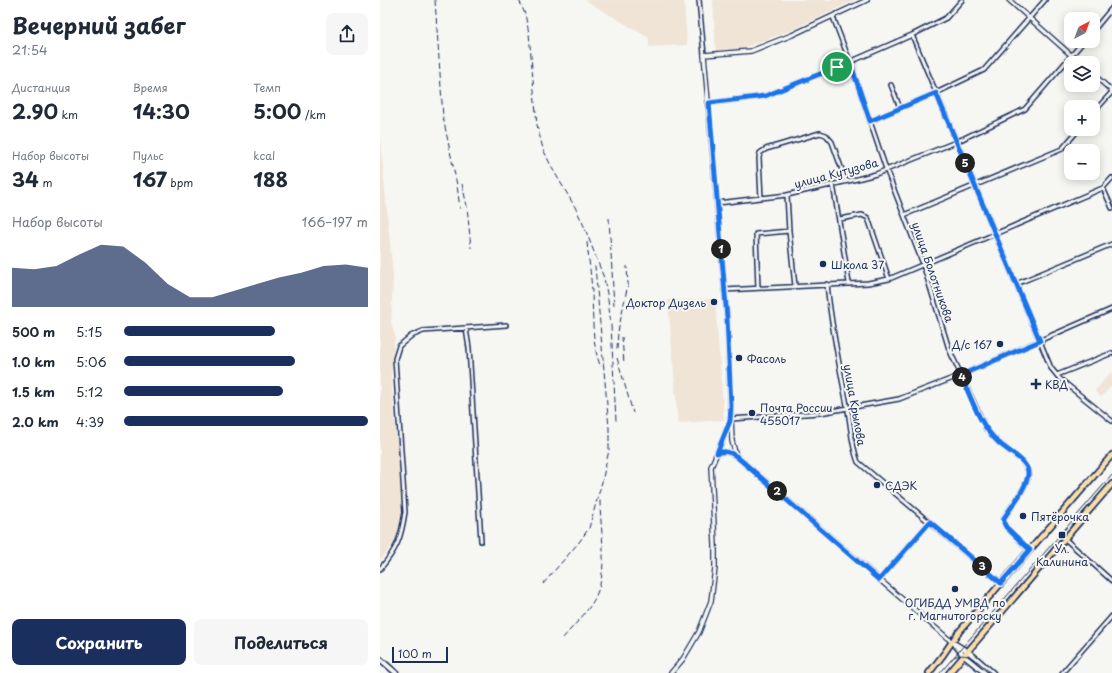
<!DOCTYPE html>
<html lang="ru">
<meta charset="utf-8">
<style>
:root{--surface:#fff;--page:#f6f6f7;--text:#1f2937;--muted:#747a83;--accent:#1b2f5e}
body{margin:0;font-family:"Playpen Sans",sans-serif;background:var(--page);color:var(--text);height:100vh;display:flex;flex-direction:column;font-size:15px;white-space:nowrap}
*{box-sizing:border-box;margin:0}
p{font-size:13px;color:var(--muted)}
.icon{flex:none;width:22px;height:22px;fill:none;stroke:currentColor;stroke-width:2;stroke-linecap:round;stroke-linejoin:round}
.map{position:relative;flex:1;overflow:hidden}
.details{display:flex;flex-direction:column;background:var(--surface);width:380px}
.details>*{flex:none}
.needle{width:26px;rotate:41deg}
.fabs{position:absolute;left:684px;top:12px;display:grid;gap:8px}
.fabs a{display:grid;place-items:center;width:36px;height:36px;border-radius:8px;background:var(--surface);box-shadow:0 2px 10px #0003;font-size:20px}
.scale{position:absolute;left:12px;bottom:10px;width:56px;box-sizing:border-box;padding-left:4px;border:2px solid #1b2f5e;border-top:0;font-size:11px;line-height:14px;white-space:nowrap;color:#1b2f5e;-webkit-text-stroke:3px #f6f6f2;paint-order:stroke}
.pin{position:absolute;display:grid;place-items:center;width:34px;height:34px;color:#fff;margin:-17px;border:2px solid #fff;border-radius:50%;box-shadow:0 1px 4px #0007}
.km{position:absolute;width:20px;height:20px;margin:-10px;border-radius:50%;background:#222;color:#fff;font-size:11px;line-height:20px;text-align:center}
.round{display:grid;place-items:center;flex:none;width:42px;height:42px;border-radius:8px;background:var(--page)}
.overview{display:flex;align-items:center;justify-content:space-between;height:68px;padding:0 12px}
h1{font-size:22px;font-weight:700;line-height:30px}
.figures{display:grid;grid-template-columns:repeat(3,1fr);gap:6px;height:68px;padding:4px 12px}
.figures div{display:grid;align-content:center}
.figures b{font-size:20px;font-weight:700}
.figures small{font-size:11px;font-weight:400}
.figures p{font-size:11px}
.chart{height:112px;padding:8px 12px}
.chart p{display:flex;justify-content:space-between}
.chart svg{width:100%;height:72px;margin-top:4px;fill:var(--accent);opacity:.7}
.action{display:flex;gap:8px;margin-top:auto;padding:8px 12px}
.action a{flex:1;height:46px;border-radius:8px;background:var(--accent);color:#fff;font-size:16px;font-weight:700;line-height:46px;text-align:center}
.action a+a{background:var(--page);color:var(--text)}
ul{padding:0 12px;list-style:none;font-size:13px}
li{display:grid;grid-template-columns:64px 48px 1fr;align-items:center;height:30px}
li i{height:10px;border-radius:5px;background:var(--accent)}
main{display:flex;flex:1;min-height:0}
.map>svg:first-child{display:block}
.built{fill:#efe4d5}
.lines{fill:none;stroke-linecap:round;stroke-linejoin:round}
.minor-casing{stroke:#1b2f5e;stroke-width:6}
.tertiary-casing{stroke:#1b2f5e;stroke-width:6}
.secondary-casing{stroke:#1b2f5e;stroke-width:7}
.primary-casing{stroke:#1b2f5e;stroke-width:8}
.minor{stroke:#f6f6f2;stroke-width:3}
.tertiary{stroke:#f6f6f2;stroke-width:3.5}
.secondary{stroke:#f6f6f2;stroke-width:4}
.primary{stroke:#f9deab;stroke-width:4.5}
.tram{stroke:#1b2f5e;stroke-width:1}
.rail{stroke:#1b2f5e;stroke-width:1;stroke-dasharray:6 3;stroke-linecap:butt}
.route-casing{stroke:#fff;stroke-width:8}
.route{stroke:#1a73e8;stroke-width:5}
.poi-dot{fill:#1b2f5e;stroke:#f6f6f2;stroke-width:1.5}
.labels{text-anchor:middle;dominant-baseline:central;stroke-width:4;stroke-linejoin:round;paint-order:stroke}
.street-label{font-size:11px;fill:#1b2f5e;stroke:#f6f6f2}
.poi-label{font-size:11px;fill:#1b2f5e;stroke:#f6f6f2;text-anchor:start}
</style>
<main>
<section class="details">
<div class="overview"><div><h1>Вечерний забег</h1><p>21:54</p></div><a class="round"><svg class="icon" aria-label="share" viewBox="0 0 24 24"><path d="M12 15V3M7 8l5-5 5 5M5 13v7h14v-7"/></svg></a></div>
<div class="figures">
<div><p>Дистанция</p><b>2.90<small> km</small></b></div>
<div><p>Время</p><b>14:30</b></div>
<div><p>Темп</p><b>5:00<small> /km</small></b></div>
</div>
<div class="figures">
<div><p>Набор высоты</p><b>34<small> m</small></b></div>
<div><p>Пульс</p><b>167<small> bpm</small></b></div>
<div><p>kcal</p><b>188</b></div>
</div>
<div class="chart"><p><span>Набор высоты</span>166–197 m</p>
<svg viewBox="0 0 160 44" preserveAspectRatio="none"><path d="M0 44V20L10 21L20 19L30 12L40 6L50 7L60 17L70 30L80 38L90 38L100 34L110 30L120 26L130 23L140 19L150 18L160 20V44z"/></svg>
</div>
<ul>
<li><b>500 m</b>5:15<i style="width:62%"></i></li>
<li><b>1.0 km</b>5:06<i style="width:70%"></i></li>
<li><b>1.5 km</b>5:12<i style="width:65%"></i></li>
<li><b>2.0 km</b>4:39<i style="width:100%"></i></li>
</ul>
<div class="action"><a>Сохранить</a><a>Поделиться</a></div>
</section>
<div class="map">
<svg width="732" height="673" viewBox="0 0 732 673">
<rect width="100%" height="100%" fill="#f6f6f2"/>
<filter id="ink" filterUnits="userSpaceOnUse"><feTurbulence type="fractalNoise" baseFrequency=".025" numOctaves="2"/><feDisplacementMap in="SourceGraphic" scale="8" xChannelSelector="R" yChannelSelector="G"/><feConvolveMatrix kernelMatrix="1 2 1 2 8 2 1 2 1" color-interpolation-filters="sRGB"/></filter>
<g filter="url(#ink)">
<!-- built -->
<path class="built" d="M205,0H304L307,45L269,47V38Z
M333,0H475L412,30L361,49L336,51Z
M0,138L13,276L11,323L15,336L11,377L22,503L20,534L0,561Z
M335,299L344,420L298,423L288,300Z
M732,371V387L731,386L721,397L715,391Z"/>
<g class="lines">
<!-- minor casing -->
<g class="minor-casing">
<path id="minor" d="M319,0L324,55
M453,17L470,62L506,169L543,264L569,349L606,429L618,442L642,461L648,471V478L643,489L624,518V523L626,527L649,550
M713,31L732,8
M532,35L671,368L680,379L732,421
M511,85L520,108
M329,103L385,96L470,62L532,35L566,18L582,0
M713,113L732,92
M490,121L556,93L604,70L665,0
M453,184L469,283
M723,188L732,208
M381,198L379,158L380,153L386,149L440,133L446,135L452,142L466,181
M338,203L407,195L477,179L496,174L576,142L645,109L704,41
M524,215L682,149L699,129
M460,219L482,215L488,218L509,279
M409,231L415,286
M447,284C451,325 459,365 467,405C471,425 471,444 478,462L621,583
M636,284L732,244
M378,288L376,234L409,231L407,195
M344,290L488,283L509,279L723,188L732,178
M86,329L89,348L101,541
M677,375L732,353
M350,419L440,413L519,399L581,375L732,309
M685,539L732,581
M0,569C17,549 21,539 25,512L15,359L19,346L31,336L43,331L126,325
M499,580L550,522
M682,673L732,616"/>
</g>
<!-- tertiary casing -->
<g class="tertiary-casing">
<path id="tertiary" d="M487,0L412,35L371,51L324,55L347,318L352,441L356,456L572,642
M629,0L700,63
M713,74L732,91
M337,453C344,451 349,451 356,456
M291,673L303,659L319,632L331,601L335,568V545L331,467L350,422"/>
</g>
<!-- secondary casing -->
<g class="secondary-casing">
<path id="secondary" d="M572,642L590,653L613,673
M576,646L584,656L605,673
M0,659L16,673"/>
</g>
<!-- primary casing -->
<g class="primary-casing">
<path id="primary" d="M549,673L563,655L578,633L732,455
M569,673L732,484"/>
</g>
<!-- minor -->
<use href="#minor" class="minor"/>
<!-- tertiary -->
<use href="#tertiary" class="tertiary"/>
<!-- secondary -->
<use href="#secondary" class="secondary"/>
<!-- primary -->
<use href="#primary" class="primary"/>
<!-- tram -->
<path class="tram" d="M574,657C589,650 600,664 611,673
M560,673L732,475"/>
<!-- rail -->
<path class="rail" d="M55,0L63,117L77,185L80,209
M139,0L145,14L149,33L157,125L163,149L172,168L195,207L204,226L224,278L228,299L231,325L236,421
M82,184L87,206L91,248
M229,218L234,306
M207,242C208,254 210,266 211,279C214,304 210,344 221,367
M242,337L244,364
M237,349L238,332L248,284L247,266
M237,358L253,413
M163,584L200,541L209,528L222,482L229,450V428L215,266
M183,638C193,626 206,614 214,600C230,569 220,533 220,500"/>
</g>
</g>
<g class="lines" filter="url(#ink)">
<!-- route casing -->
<g class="route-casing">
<path id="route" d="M470,62L490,121L556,93L660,341L581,375C591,398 600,426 618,442C626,450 648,461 648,472C649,485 631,507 624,518V523L626,527L650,550L621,583L550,522L499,580L356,456C349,451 344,451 337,453L350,421L351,406L347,318L329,103L385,96Z"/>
</g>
<!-- route -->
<use href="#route" class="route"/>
</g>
<!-- markers -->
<g class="poi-dot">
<circle cx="443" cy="264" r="4"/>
<circle cx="334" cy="302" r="4"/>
<circle cx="620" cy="344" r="4"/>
<circle cx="359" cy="358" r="4"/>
<path d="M654 378h4v4h4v4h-4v4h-4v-4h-4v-4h4z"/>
<circle cx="372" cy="413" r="4"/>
<circle cx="497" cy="485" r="4"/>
<circle cx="643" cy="516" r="4"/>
<rect x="678" y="531" width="8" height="8" rx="2"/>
<circle cx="575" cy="589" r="4"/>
</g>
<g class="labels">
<!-- street labels -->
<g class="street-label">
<text transform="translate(456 173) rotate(-15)">улица Кутузова</text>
<text transform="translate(553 272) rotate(71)">улица Болотникова</text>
<text transform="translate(475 405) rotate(80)">улица Крылова</text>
</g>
<!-- poi labels -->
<g class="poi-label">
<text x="451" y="264">Школа 37</text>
<text x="326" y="302" text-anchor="end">Доктор Дизель</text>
<text x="612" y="344" text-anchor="end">Д/с 167</text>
<text x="367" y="358">Фасоль</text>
<text x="665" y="384">КВД</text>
<text x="380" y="407">Почта России<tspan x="380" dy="13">455017</tspan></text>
<text x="505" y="485">СДЭК</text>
<text x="651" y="516">Пятёрочка</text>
<text x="682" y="548" text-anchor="middle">Ул.<tspan x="682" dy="13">Калинина</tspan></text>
<text x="575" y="602" text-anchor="middle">ОГИБДД УМВД по<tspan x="575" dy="13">г. Магнитогорску</tspan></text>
</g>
</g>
</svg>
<div class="fabs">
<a><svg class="needle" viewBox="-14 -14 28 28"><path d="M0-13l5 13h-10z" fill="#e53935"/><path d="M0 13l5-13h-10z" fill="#747a83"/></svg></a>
<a><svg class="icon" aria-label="layers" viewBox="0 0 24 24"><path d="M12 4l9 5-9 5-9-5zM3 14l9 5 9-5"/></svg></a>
<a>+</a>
<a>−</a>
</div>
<div class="scale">100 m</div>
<div class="pin" style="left:457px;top:67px;background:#1e9e55"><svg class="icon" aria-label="arrive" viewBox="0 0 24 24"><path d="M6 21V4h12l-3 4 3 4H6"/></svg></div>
<b class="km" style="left:341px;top:249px">1</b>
<b class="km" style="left:397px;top:491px">2</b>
<b class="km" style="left:602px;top:566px">3</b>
<b class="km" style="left:582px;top:377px">4</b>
<b class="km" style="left:585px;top:163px">5</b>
</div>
</main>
